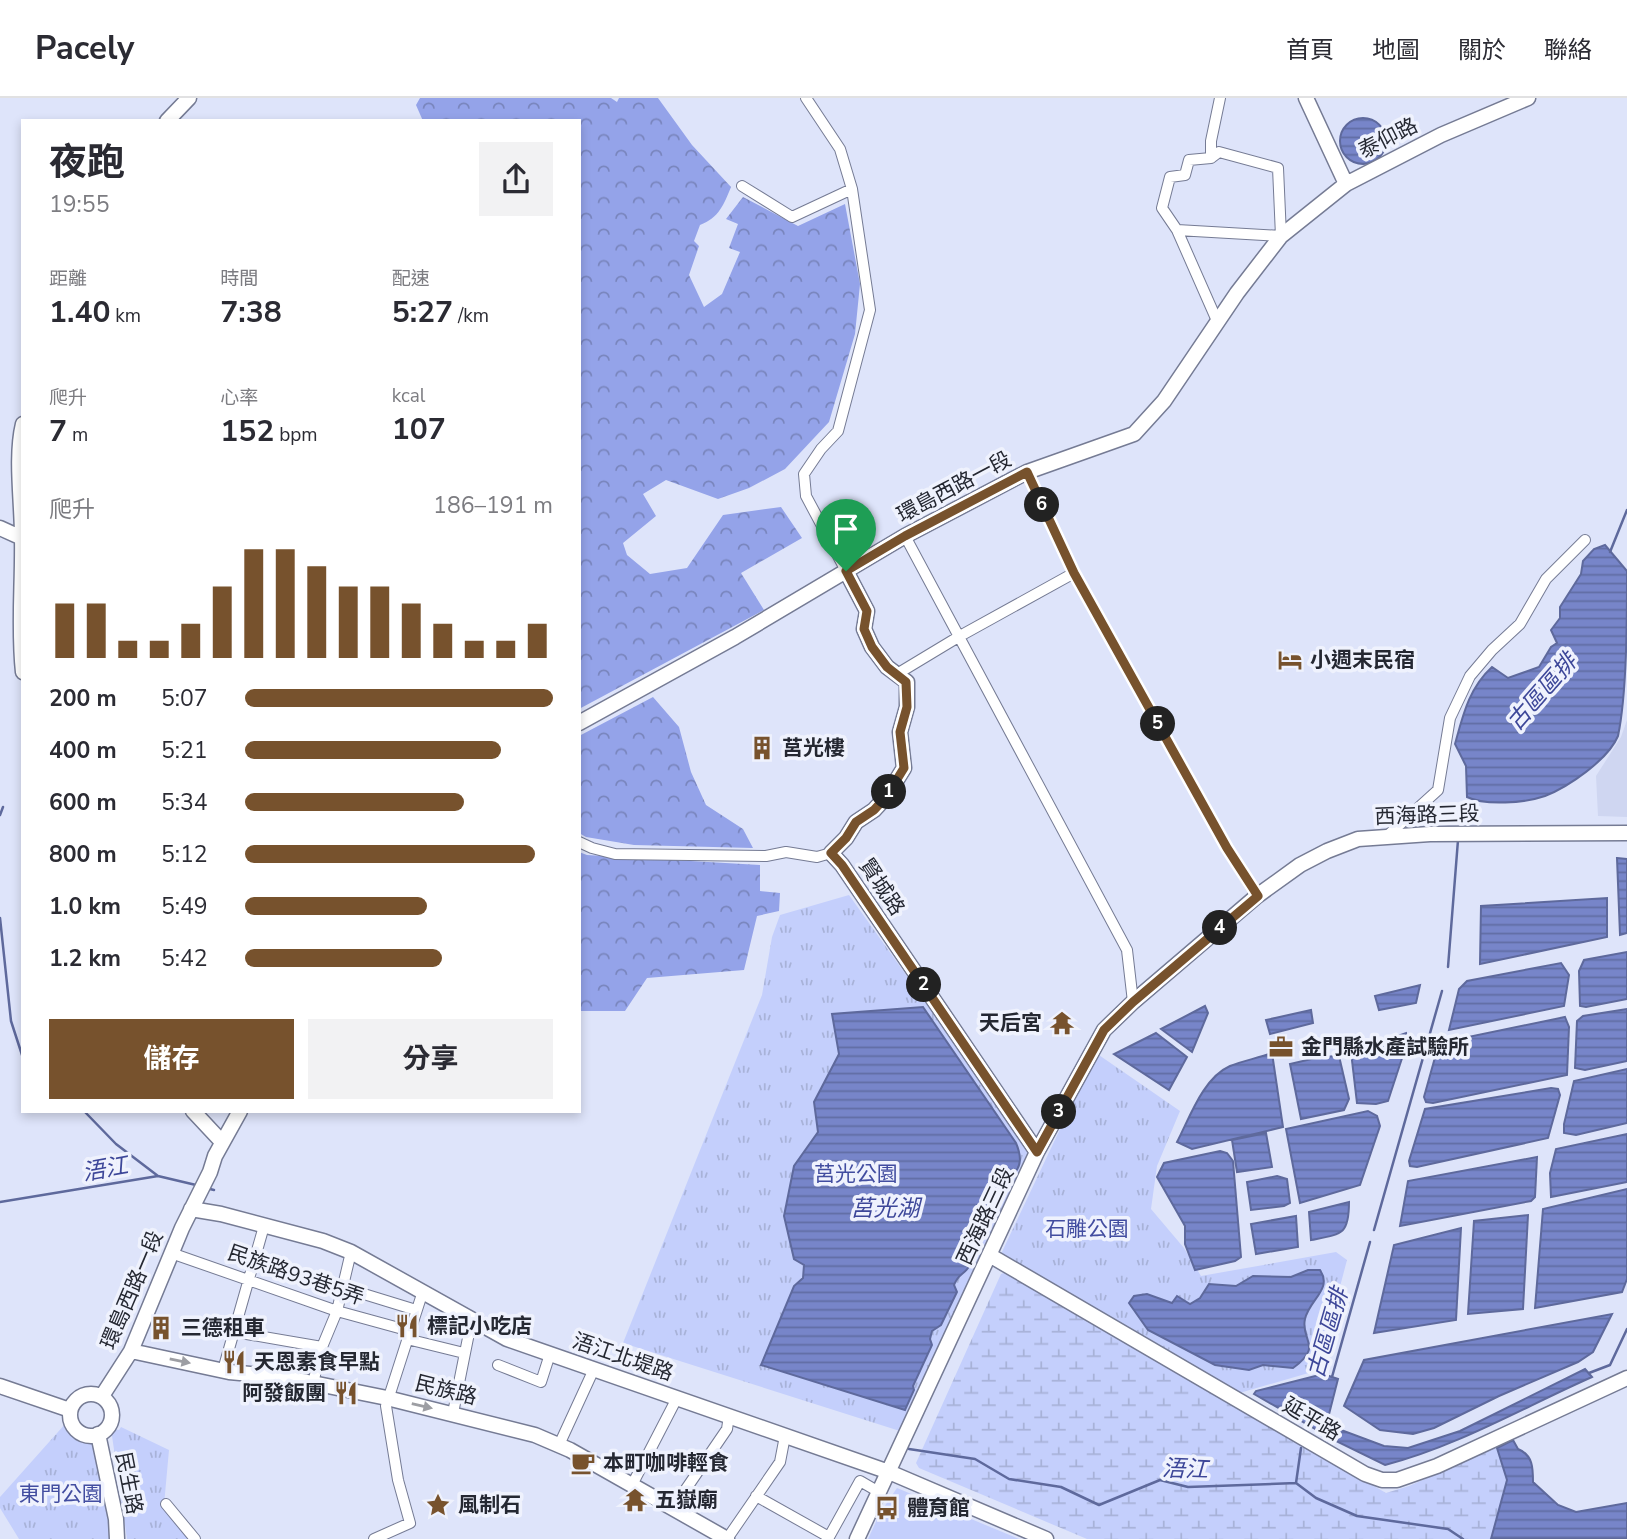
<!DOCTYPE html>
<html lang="zh-TW">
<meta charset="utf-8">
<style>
:root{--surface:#fff;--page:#f2f2f3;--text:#2b2b33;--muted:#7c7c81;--line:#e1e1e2;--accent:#77522d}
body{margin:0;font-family:"Nunito Sans","Noto Sans TC",sans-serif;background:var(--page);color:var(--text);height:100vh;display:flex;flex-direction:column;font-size:26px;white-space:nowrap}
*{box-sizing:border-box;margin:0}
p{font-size:23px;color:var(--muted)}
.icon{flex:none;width:38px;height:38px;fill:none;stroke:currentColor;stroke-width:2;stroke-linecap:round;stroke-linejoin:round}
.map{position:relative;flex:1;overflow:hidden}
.details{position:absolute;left:21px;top:21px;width:560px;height:994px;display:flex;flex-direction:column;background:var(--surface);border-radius:0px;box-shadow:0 4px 10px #0003}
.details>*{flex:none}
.pin{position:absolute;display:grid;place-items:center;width:60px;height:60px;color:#fff;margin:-72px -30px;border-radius:50% 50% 50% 0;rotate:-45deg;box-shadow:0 0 7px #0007}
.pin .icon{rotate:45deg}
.km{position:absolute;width:35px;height:35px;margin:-18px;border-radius:50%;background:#222;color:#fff;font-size:19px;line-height:35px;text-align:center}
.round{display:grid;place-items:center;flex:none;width:74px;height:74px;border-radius:0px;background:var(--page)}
.head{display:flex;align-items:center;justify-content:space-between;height:119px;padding:0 28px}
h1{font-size:38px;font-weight:700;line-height:52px}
.metrics{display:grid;grid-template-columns:repeat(3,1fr);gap:10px;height:119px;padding:7px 28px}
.metrics div{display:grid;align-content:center}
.metrics b{font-size:30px;font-weight:700}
.metrics small{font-size:19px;font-weight:400}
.metrics p{font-size:19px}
.chart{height:196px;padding:14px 28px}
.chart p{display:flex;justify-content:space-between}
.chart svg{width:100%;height:126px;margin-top:7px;stroke:var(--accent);stroke-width:6}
.primary-button{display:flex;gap:14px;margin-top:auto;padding:14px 28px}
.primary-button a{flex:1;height:80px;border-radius:0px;background:var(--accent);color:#fff;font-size:28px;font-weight:700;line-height:80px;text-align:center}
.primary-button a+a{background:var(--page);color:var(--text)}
ul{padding:0 28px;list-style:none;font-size:23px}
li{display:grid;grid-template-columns:112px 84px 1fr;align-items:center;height:52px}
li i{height:18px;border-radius:9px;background:var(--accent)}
header{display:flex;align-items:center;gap:42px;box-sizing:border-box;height:98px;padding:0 35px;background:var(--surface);border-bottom:2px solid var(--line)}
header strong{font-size:33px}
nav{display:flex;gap:38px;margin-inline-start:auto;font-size:24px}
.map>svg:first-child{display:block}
.built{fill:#cfd6f1}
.grass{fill:#c4cffc}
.forest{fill:url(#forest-crowns)}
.wetland{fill:url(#wetland-marsh)}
.park{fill:url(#park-tufts)}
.water{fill:url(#water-rules);stroke:#5e699c;stroke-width:2}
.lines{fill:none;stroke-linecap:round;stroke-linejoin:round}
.stream{stroke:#5e699c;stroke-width:2.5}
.street-casing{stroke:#757b94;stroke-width:12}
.secondary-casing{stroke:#757b94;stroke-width:17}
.street{stroke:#fff;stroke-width:10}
.secondary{stroke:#fff;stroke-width:14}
.oneway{fill:#9d9ea3}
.route-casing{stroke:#fff;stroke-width:14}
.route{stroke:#77522d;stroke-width:9}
.labels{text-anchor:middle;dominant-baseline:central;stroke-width:7;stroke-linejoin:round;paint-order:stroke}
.street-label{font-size:21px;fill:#252832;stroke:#eff2fd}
.poi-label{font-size:21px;font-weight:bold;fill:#252832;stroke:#eff2fd;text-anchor:start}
.park-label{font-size:21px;fill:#424da0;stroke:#eff2fd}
.water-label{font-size:23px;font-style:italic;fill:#3d4799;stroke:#eff2fd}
</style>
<header>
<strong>Pacely</strong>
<nav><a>首頁</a><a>地圖</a><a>關於</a><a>聯絡</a></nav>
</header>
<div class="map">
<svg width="1627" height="1441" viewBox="0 0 1627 1441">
<defs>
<pattern id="forest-crowns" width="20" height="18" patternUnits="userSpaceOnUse" patternTransform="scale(1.75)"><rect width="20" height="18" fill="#94a3e9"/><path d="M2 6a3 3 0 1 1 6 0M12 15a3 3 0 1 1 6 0" fill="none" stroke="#7985bd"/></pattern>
<pattern id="wetland-marsh" width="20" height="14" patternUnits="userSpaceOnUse" patternTransform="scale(1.75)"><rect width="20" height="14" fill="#c4cffc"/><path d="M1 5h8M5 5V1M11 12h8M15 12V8" fill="none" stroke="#a8b2d8"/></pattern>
<pattern id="park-tufts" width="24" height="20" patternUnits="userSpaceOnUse" patternTransform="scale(1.75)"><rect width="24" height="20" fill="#c4cffc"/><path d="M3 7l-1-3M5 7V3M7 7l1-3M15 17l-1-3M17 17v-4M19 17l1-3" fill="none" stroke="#a8b2d8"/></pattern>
<pattern id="water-rules" width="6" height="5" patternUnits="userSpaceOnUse" patternTransform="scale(1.75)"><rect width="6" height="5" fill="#7785c9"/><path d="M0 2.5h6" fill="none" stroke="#616da4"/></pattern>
</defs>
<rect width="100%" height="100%" fill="#dee4fa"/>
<!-- built -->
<path class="built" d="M1627,622V719L1598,718L1596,678L1621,639Z"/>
<!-- grass -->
<path class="grass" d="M897,1390L1019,1441H868L880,1415Z"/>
<!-- forest -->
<path class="forest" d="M420,0H611L617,4L619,0H658L692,47L731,89C724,106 719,120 700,127L694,143L699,148L689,177L704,209L722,196L740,154L729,150L738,126L726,121L743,99L798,128L845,106L860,186L855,236L829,324L785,371L749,390L718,401L666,382L643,396L656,418L623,445L627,457L650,476L687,470L723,417L781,409L802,440L741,475L764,512L579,611V23H423L416,7Z
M653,599L679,629L691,674L706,707L743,731L753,750L634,747L586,739L579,735V638Z
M579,754L587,757L760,767V793L780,795L779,813L757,818L744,872L647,880L625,913H579Z"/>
<!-- wetland -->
<path class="wetland" d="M1007,1174L1386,1395L1409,1388L1513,1342L1518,1351C1533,1357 1533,1370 1533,1384L1558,1408L1576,1414L1627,1405V1441H1087L919,1370L916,1365L1001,1176Z"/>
<!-- park -->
<path class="park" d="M849,797L1034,1056L903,1334L623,1245L762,897L772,839L780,817Z
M1096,955L1180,1013L1157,1068L1151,1111L1184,1150L1201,1178L1336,1154L1347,1162L1322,1257L1312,1274L1236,1296L1001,1156Z
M66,1325L79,1341L93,1343L113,1441H19L0,1410V1399Z
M121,1329L169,1352L164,1407L192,1441H127L111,1331L119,1332Z"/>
<!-- water -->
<path class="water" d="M1340 43a23 23 0 1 1 46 0a23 23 0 1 1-46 0Z
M1605,447L1627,473C1627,521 1627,595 1618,638C1608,662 1568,689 1545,698C1525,705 1485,708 1467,699L1466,668L1455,646C1463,617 1469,590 1492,569L1508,580L1539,569L1551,549L1557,545L1551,532L1560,520V509L1581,476L1583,463L1594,451Z
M1617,760L1627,761V835L1620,837Z
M1607,800V839L1480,866L1481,808Z
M1627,854V901L1586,909L1580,908L1579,873L1584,862Z
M1561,865L1569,877L1564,908L1449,932L1459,891L1467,883Z
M1420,887L1416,905L1379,912L1375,898Z
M1205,908L1208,915L1192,954L1161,931Z
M923,909L1016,1045C1021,1057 1023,1069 1011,1078L991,1121C977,1124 983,1133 980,1143C978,1151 973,1163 968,1170C963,1177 958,1176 954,1187L957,1194L941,1227L932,1233L930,1241L932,1247L913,1288L914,1292L905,1312L761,1267L794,1188L803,1180L804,1167L794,1161L784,1118L794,1068L818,1034L814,1004L839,956L832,916Z
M1627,911V963L1585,972L1575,970L1577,923L1583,918Z
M1311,912L1313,925L1270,936L1266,922Z
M1565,919L1569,929L1567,977L1433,1005L1426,1004L1424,999L1439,945Z
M1156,935L1187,959L1169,992L1114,956Z
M1406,935L1407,945L1388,1003L1376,1006L1357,1005L1351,954Z
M1272,955L1283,1029L1192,1051L1177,1044C1190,1019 1203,980 1230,968C1243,963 1258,960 1272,955Z
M1339,958L1349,1001L1344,1012L1301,1021L1290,966L1320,959Z
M1627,971V1025L1576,1037L1564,1035V1026L1574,983Z
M1551,990L1558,991L1560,997L1548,1040L1417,1069L1410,1068L1409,1063L1425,1011Z
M1368,1013L1377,1018L1380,1028L1360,1087L1300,1105L1286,1031Z
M1266,1035L1272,1069L1237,1074L1232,1042Z
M1627,1036V1084L1551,1099L1550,1075L1556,1051Z
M1220,1053L1227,1055L1233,1063L1241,1159L1235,1163L1195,1172L1185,1146V1128L1157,1079L1164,1065Z
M1537,1059L1535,1099L1531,1103L1400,1128L1408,1083Z
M1277,1078L1287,1081L1290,1105L1284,1108L1251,1112L1247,1084Z
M1627,1091V1181L1622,1194L1535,1210L1543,1111Z
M1349,1104C1349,1137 1342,1136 1311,1142L1309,1114Z
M1528,1117L1523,1211L1468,1216L1474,1123Z
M1296,1118L1298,1149L1256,1156L1251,1126Z
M1461,1130L1456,1222L1374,1235L1394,1147Z
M1308,1172H1320C1333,1191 1309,1202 1305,1221C1300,1242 1324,1248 1293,1270L1263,1267L1249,1272L1215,1267L1148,1232L1129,1205L1134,1198L1147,1196L1172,1205L1177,1198L1190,1206L1200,1200L1209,1186L1236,1188L1253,1178L1291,1179Z
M1612,1216L1593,1254L1578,1264L1499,1298L1434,1330L1413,1336L1380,1332L1344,1308L1364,1262Z
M1585,1271L1592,1279C1524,1309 1458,1348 1385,1367L1332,1341L1336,1330L1384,1348L1408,1350L1460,1333Z
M1323,1276L1338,1281L1324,1336L1254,1296L1256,1293Z
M1513,1342L1518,1351C1533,1357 1533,1370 1533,1384L1558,1407L1576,1414L1627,1405V1441H1491L1507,1382L1497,1350Z"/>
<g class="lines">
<!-- stream -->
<path class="stream" d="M1610,454L1627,412
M0,717L3,709
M0,820L11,923L23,960
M1448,869L1458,742
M84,1013L116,1046L158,1078
M206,1090L214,1092
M0,1104L158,1078L196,1087
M1374,1132L1442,893
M1589,1275L1610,1267L1627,1231
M1332,1279L1370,1144
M909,1351L975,1361L1009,1381L1061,1389L1099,1407L1160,1382L1188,1389L1296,1385L1316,1400L1357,1418L1448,1431L1463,1441
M1296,1385L1301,1350"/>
<!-- street casing -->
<g class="street-casing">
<path id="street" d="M806,0L840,51L852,91L870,212L838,333L821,351L804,376L806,398L846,473
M1211,60L1219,54L1278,70L1281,138L1177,132L1218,225
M742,88L792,119L852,91
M1177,132L1162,110L1170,79L1185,77L1189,62L1211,60V43L1220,0
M1027,374L1074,475L1227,750L1257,798
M905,438L1127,852L1133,904
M897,576L960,538L1074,475
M1386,739L1438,692L1450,620L1470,578L1492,552L1520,526L1546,481L1585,442
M579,744L592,750L615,756L766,758L786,754L817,759L831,755
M171,1155L337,1213L410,1233
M341,1189L416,1212
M235,1234L322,1249
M407,1241L464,1255
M498,1267L541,1284L550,1256
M223,1272L264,1128
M313,1285L322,1249L337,1213L351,1154
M453,1315L472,1220
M559,1347L594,1271
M632,1387L677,1300
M756,1398L829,1439L828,1441
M166,1406L195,1441
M673,1410L727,1331L729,1318
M829,1439L860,1383L879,1394
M374,1441L410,1425L398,1382L386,1308L423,1193
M727,1441L780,1364L785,1338"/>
</g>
<!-- secondary casing -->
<g class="secondary-casing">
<path id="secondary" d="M1306,0L1346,86
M167,23L189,0
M23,326C15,359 22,404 22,439C23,484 18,529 23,574
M0,430L22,440
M846,473L867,513L864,531L872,549L887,569L907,584V609L900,634L904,670L886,699L874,712L856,724L846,740L831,755L842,767L1037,1054
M579,625L735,539L905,438L1027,374L1134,336L1164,303L1237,195L1281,138L1346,86L1441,37L1528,0
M193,1013L222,1044
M191,1111L221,1116L323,1143L351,1154L507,1241L889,1374L1046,1441
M991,1158L1365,1376L1382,1382H1397L1437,1368L1627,1280
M131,1253L229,1274L283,1279L387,1300L535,1337L570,1352L727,1441
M0,1288L70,1312
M70 1317a21 21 0 1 1 42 0a21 21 0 1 1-42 0Z
M102,1298L131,1253L182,1130L210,1074L215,1058L240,1013
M98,1336L116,1421L117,1441
M857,1441L1037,1054L1104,932L1133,904L1257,798L1300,767L1327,753L1358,741L1430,736L1627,735"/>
</g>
<!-- street -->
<use href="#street" class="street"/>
<!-- secondary -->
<use href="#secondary" class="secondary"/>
</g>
<!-- one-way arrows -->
<defs><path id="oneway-solid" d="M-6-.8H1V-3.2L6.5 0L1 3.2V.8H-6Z" transform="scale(1.75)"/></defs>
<g class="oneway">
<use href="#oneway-solid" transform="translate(180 1263) rotate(11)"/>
<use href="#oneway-solid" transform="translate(422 1308) rotate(13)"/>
</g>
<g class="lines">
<!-- route casing -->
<g class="route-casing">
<path id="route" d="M1027,374L1074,475L1227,750L1258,798L1133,904L1104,932L1037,1054L842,767L831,755L846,740L856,724L874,712L886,699L904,670L900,634L907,609L906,584L887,569L872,549L864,531L867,513L846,473L905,438Z"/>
</g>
<!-- route -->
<use href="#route" class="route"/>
</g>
<!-- icons -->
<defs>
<g id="hotel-bare" transform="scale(1.89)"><path d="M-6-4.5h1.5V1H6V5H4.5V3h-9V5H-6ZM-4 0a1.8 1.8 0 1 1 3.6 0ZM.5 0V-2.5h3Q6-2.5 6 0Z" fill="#77522d" stroke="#eff2fd" stroke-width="2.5" paint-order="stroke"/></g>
<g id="building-bare" transform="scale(1.89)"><path d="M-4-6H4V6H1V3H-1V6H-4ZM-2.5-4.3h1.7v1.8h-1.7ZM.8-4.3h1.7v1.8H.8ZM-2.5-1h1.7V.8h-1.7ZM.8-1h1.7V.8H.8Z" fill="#77522d" stroke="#eff2fd" stroke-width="2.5" paint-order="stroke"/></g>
<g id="temple-bare" transform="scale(1.89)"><path d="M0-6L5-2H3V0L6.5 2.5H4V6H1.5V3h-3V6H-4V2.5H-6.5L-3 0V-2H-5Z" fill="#77522d" stroke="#eff2fd" stroke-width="2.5" paint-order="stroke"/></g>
<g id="office-bare" transform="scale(1.89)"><path d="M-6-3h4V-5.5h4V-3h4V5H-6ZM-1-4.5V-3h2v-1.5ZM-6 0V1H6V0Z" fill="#77522d" stroke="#eff2fd" stroke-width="2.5" paint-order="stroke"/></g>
<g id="restaurant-bare" transform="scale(1.89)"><path d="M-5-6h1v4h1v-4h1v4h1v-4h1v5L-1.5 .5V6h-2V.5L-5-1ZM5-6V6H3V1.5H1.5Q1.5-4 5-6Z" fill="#77522d" stroke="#eff2fd" stroke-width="2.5" paint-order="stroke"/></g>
<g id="cafe-bare" transform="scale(1.89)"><path d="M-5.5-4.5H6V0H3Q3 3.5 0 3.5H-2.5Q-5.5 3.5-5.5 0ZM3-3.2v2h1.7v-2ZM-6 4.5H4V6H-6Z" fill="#77522d" stroke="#eff2fd" stroke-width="2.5" paint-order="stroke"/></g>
<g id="sight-bare" transform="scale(1.89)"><path d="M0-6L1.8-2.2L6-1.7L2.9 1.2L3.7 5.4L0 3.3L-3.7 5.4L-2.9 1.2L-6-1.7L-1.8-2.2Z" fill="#77522d" stroke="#eff2fd" stroke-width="2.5" paint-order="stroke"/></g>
<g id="bus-bare" transform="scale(1.89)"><path d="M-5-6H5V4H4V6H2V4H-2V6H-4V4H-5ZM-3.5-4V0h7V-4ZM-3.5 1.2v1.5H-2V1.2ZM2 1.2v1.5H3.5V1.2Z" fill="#77522d" stroke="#eff2fd" stroke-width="2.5" paint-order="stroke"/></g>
</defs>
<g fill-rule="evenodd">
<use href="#hotel-bare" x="1290" y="562"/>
<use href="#building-bare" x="762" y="650"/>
<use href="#temple-bare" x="1062" y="925"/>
<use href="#office-bare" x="1281" y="949"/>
<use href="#restaurant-bare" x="407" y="1228"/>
<use href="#building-bare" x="161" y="1230"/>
<use href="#restaurant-bare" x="234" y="1264"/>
<use href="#restaurant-bare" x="346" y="1295"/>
<use href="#cafe-bare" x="583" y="1365"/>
<use href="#temple-bare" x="635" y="1402"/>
<use href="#sight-bare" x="438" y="1407"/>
<use href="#bus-bare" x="887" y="1410"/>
</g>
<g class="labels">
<!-- street labels -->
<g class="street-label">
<text transform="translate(1388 40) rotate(-27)">泰仰路</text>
<text transform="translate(954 389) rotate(-28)">環島西路一段</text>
<text transform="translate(1427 717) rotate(-2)">西海路三段</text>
<text transform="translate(882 789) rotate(56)">賢城路</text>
<text transform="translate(985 1118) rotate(-65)">西海路三段</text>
<text transform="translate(296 1177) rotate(19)">民族路93巷5弄</text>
<text transform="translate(132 1192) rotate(-67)">環島西路一段</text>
<text transform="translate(623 1259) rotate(19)">浯江北堤路</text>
<text transform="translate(446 1292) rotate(14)">民族路</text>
<text transform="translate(1312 1321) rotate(30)">延平路</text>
<text transform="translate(129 1385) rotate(79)">民生路</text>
</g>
<!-- poi labels -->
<g class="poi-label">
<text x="1310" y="562">小週末民宿</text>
<text x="782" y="650">莒光樓</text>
<text x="1042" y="925" text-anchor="end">天后宮</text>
<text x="1301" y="949">金門縣水產試驗所</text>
<text x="427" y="1228">標記小吃店</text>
<text x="181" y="1230">三德租車</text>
<text x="254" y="1264">天恩素食早點</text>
<text x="326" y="1295" text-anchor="end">阿發飯團</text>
<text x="603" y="1365">本町咖啡輕食</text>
<text x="655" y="1402">五嶽廟</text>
<text x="458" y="1407">風制石</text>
<text x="907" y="1410">體育館</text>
</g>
<!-- park labels -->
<g class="park-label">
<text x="856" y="1076">莒光公園</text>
<text x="1087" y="1131">石雕公園</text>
<text x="61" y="1396">東門公園</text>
</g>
<!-- water labels -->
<g class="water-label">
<text transform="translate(1542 594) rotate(-49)">古區區排</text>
<text transform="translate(105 1071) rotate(-10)">浯江</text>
<text x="885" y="1110">莒光湖</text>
<text transform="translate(1328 1235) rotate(-74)">古區區排</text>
<text transform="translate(1185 1371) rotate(2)">浯江</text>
</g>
</g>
</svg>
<div class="pin" style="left:846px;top:473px;background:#1e9e55"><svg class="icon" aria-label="arrive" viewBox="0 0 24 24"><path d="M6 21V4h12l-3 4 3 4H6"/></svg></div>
<b class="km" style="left:889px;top:694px">1</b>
<b class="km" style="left:924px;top:887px">2</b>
<b class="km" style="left:1059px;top:1014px">3</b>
<b class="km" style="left:1220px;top:830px">4</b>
<b class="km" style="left:1158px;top:626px">5</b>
<b class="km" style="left:1042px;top:407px">6</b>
<section class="details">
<div class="head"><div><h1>夜跑</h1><p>19:55</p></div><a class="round"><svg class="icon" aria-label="share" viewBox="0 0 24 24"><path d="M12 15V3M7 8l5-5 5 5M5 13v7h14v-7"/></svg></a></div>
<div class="metrics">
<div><p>距離</p><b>1.40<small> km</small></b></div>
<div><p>時間</p><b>7:38</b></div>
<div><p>配速</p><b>5:27<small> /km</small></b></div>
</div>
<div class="metrics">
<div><p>爬升</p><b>7<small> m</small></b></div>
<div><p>心率</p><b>152<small> bpm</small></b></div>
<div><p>kcal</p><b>107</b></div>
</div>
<div class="chart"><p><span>爬升</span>186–191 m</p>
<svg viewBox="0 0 160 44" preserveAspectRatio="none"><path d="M5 44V25M15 44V25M25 44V38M35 44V38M45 44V32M55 44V19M65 44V6M75 44V6M85 44V12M95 44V19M105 44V19M115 44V25M125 44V32M135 44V38M145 44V38M155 44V32"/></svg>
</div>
<ul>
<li><b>200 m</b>5:07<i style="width:100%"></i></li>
<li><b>400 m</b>5:21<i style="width:83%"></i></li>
<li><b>600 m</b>5:34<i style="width:71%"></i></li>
<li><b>800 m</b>5:12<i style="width:94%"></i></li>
<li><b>1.0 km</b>5:49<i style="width:59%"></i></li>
<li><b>1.2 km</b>5:42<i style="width:64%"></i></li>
</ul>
<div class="primary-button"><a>儲存</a><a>分享</a></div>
</section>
</div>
